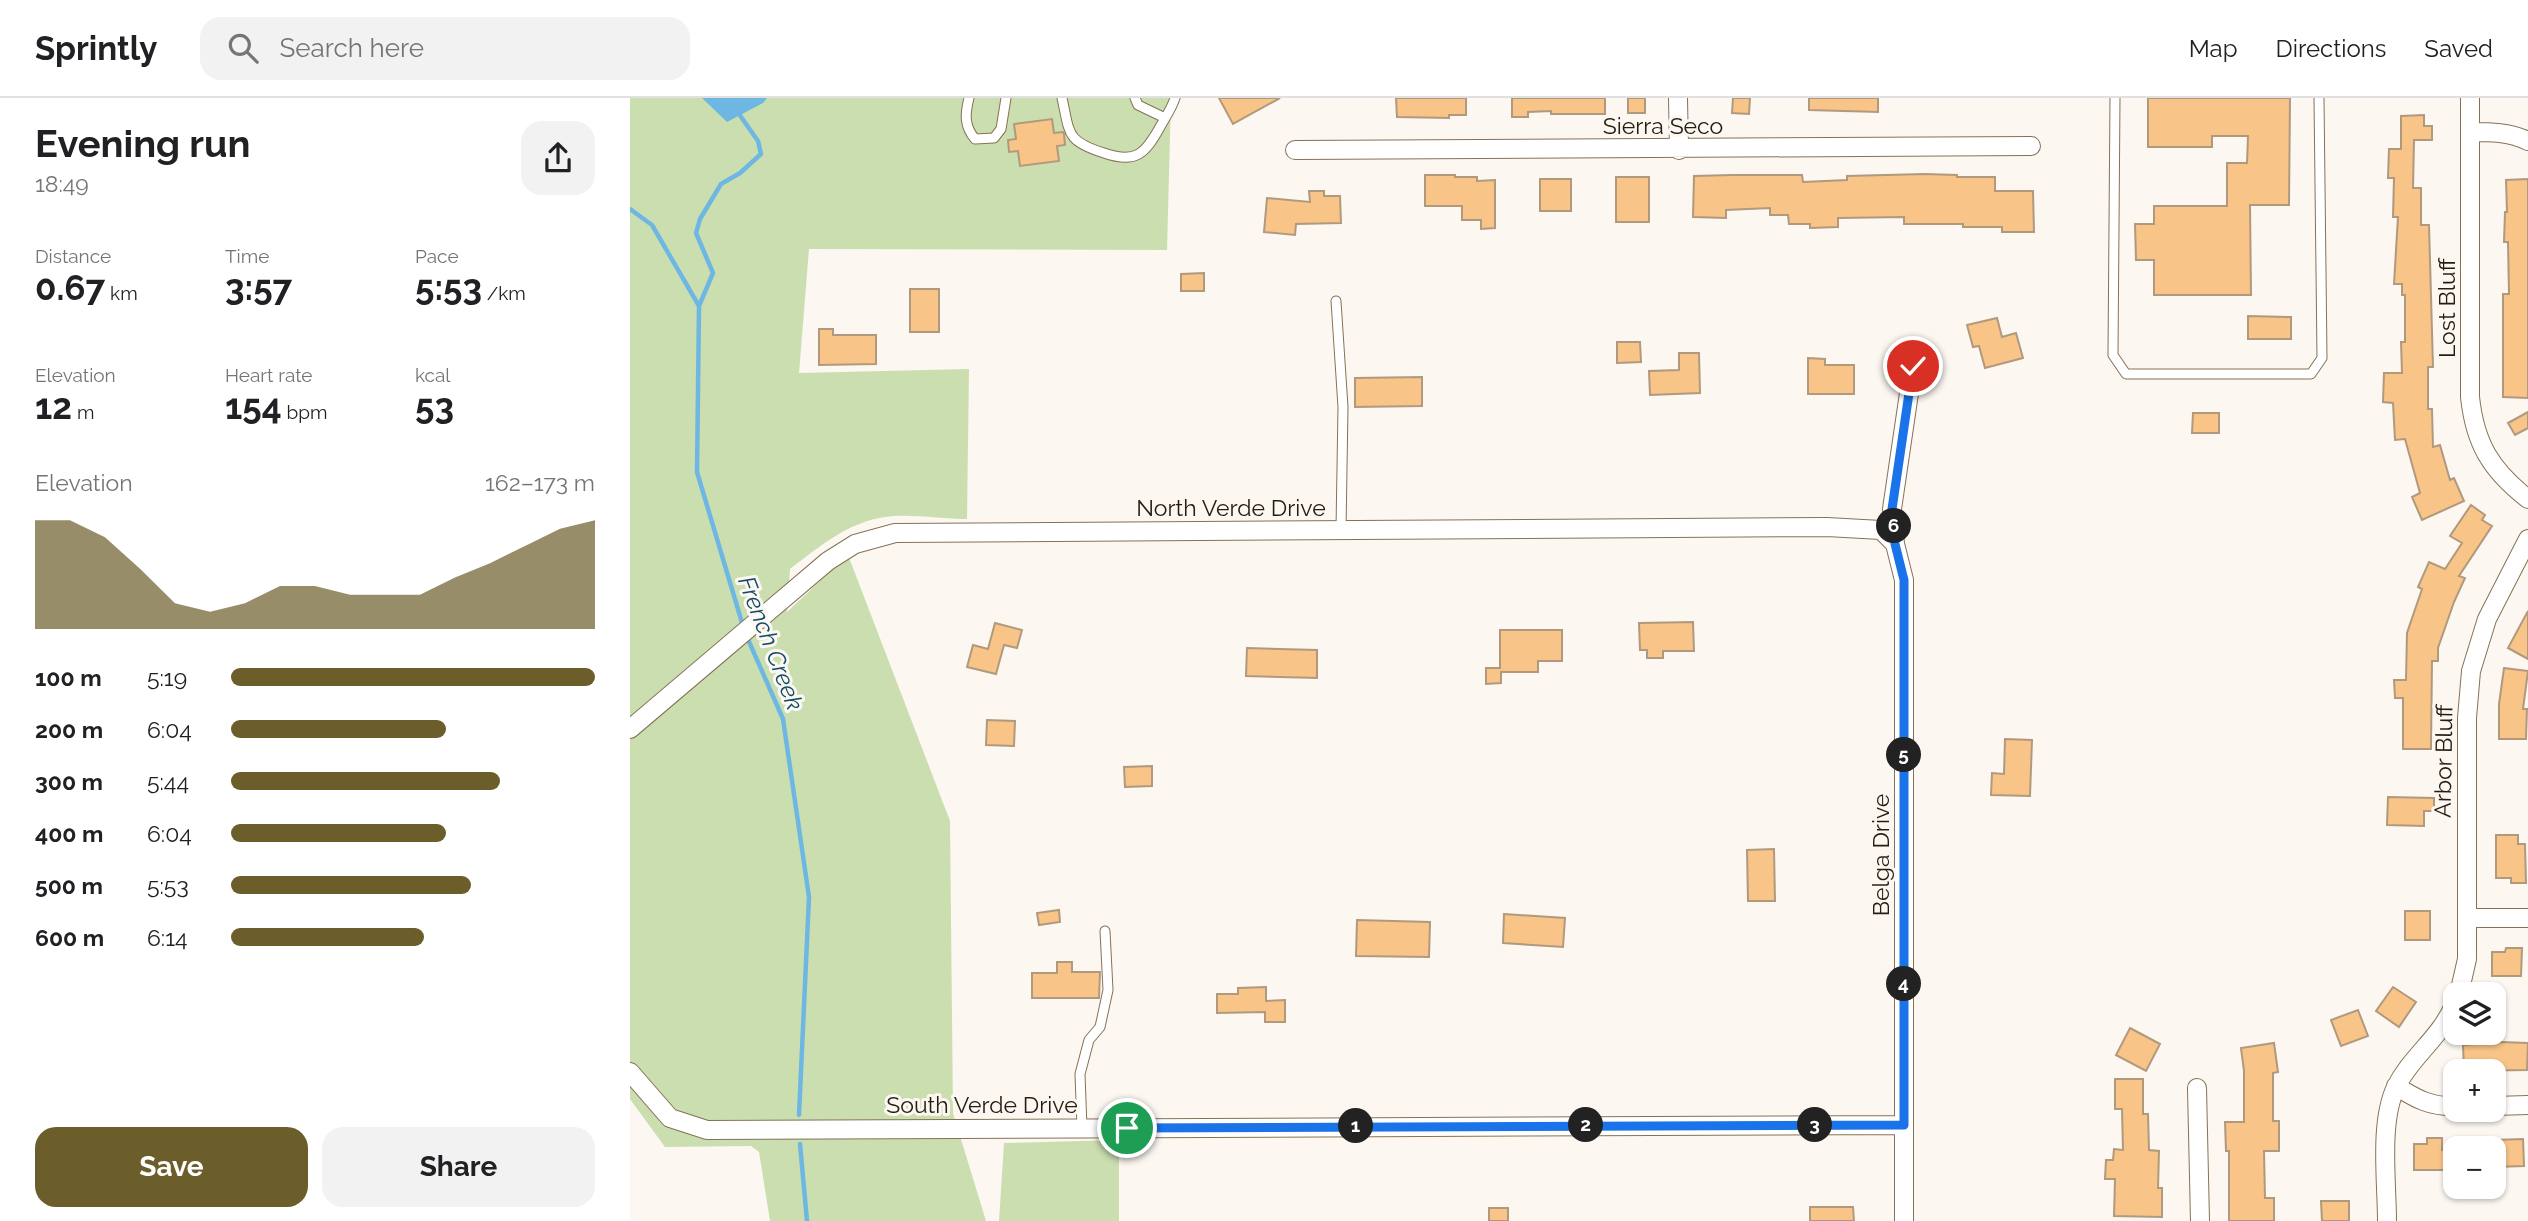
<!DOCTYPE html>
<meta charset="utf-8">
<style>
:root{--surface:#fff;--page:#f2f2f2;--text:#202124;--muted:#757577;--line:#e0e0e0;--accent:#6c5e2b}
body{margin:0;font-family:Raleway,sans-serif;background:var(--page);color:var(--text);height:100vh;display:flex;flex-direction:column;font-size:26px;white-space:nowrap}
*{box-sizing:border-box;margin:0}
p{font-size:23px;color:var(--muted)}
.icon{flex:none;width:38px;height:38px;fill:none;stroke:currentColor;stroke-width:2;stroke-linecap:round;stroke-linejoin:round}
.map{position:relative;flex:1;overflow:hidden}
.panel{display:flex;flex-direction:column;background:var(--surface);width:630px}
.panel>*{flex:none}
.tools{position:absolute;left:1813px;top:884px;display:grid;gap:14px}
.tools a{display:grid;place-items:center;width:63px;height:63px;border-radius:14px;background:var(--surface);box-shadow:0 2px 5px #0004;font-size:35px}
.pin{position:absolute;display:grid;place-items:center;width:60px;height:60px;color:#fff;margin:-30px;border:4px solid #fff;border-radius:50%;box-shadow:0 2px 7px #0007}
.km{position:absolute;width:35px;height:35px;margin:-18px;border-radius:50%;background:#222;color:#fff;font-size:19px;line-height:35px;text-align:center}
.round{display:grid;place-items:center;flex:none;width:74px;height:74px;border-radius:21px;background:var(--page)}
.overview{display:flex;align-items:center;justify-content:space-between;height:119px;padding:0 35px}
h1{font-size:38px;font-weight:700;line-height:52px}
.stats{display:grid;grid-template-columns:repeat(3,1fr);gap:10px;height:119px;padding:7px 35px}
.stats div{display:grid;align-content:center}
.stats b{font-size:35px;font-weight:700}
.stats small{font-size:19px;font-weight:400}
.stats p{font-size:19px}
.chart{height:196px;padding:14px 35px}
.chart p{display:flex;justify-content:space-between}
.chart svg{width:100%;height:126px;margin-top:7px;fill:var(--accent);opacity:.7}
.primary-button{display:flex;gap:14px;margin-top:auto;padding:14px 35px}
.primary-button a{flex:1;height:80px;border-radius:21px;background:var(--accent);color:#fff;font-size:28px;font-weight:700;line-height:80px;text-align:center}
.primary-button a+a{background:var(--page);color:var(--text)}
ul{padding:0 35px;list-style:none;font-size:23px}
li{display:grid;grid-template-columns:112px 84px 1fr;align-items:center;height:52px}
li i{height:18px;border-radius:9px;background:var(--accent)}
header{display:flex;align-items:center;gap:42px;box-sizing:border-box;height:98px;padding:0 35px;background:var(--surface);border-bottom:2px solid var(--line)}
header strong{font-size:33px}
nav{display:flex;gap:38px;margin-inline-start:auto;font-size:24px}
.search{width:490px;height:63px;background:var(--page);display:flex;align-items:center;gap:18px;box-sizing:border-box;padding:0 24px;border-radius:21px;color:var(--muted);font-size:26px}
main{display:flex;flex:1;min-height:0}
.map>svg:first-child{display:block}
.green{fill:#cbdeb0}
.water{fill:#6eb7e3}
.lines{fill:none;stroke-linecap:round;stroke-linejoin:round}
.stream{stroke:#6eb7e3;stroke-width:4.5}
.building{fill:#f8c488;stroke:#b1997e;stroke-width:2}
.service-casing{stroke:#857256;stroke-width:11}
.minor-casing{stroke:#857256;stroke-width:20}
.service{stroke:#fff;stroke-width:9}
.minor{stroke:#fff;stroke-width:18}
.route-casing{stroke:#fff;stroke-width:14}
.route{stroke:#1a73e8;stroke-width:9}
.labels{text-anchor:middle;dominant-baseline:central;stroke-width:6;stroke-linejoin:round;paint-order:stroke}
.street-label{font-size:23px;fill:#241d11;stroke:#fcf7f1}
.water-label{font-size:24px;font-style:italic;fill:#124b69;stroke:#fcf7f1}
</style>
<header>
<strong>Sprintly</strong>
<div class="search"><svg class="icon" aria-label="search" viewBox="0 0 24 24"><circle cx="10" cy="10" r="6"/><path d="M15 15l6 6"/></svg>Search here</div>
<nav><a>Map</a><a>Directions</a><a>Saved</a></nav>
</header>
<main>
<section class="panel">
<div class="overview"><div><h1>Evening run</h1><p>18:49</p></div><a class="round"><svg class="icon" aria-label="share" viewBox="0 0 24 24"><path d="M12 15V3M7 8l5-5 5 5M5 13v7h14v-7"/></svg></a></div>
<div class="stats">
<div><p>Distance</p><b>0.67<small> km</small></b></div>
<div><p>Time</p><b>3:57</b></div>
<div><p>Pace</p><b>5:53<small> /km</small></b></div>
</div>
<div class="stats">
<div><p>Elevation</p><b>12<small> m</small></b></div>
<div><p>Heart rate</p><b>154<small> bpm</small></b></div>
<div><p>kcal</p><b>53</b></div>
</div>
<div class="chart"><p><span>Elevation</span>162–173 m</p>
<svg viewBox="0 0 160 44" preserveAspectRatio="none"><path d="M0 44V6L10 6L20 12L30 23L40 35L50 38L60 35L70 29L80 29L90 32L100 32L110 32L120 26L130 21L140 15L150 9L160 6V44z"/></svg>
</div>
<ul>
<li><b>100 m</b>5:19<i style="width:100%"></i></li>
<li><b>200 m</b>6:04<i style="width:59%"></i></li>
<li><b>300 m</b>5:44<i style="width:74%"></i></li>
<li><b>400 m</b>6:04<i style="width:59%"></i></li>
<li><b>500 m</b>5:53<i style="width:66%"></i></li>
<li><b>600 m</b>6:14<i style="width:53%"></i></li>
</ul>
<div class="primary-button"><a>Save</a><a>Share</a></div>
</section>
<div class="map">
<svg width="1898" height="1123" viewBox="0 0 1898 1123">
<rect width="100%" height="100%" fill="#fcf7f1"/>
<!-- green -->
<path class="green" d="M0,0H541L537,152L179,151L169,275L339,271L337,421C313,421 277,415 255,419C218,424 189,449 160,471L157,514L218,457L320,723L323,1015L356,1123H140L129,1054L121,1048L35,1049L0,1001Z
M489,1042V1123H369L374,1045Z"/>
<!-- water -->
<path class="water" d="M72,0H137L133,5L97,24Z"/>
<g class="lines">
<!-- stream -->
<path class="stream" d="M0,111L22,127L69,208L67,374L113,528
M69,208L83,175L66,135L70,121L91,86L110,75L131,56L128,43L109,16
M117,539L153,621L179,799L169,1017
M170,1046L177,1123"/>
</g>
<!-- building -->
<path class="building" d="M589,0H650L603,26Z
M766,0H836V17H819V20L767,19Z
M882,0H975V16H921V13L898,14V19H882Z
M998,0H1015V15H998Z
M1103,0H1120L1119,16L1102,15Z
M1179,0H1248V14L1179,12Z
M1518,0H1660L1659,107H1620L1621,197H1524V162H1506L1505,126H1524V108H1597V65H1617L1618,38H1582V49H1518Z
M1794,17V28H1802V42H1784L1783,90H1791V127H1799L1803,269H1798V311H1802L1803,349L1810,347L1820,382L1824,380L1834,403L1792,422L1782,399L1790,395L1775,341L1765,342L1763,305L1753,304L1754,275H1772L1771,244H1775V197H1772V186H1764L1768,119H1763L1764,80H1758L1759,51H1771V18Z
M422,21L424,35L433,34L434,36L435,47L427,48L429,63L390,68L388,53L379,54L378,42L386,41L384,26Z
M795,77H825V79H847V83L865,82V130L851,131V122H832V108H795Z
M1102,77H1172L1173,84L1217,82V78L1295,76L1327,77V79H1365V93H1403L1404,134H1372V129H1333V126H1274V119L1208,120V129L1180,130V126H1159L1158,117H1140V110L1096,112V120L1063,119L1064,78Z
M986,79H1019V124H986Z
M910,81H941V113H910Z
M1898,81V300L1873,299V196H1879L1878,144H1874L1875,114H1877L1876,82Z
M679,93H694V98H710L711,125L666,126L665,137L634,134L637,100L680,104Z
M574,175V193H551V176Z
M280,191H309V234H280Z
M1618,218L1661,219V241H1618Z
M1367,220L1372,239L1386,235L1393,260L1355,270L1349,248L1343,249L1337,227Z
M189,231H203V237H246V266L189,267Z
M987,244H1010L1011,264L987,265Z
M1049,255H1069L1070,295L1020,297L1019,273L1049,272Z
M1178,260L1195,261V267H1224V296H1178Z
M792,279V308L725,309V280Z
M1898,314V330L1885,337L1878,325Z
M1563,315H1589V335H1562Z
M1841,407L1855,417L1852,422L1862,428L1829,478L1835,480L1824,504L1808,550V563H1802L1801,651H1773V600H1765L1764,582H1776L1777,535L1792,491L1788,489L1799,464L1815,471L1832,445L1820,438Z
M1898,513V561L1878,550Z
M1063,524L1064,553H1033V560H1017V552H1010L1009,525Z
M365,525L392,532L387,550L374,547L366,576L337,569L343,547L358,551Z
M870,532H932V563H908V574H871V585L856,586V570H870Z
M617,550L687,552V580L616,578Z
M1874,570L1898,573L1893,611H1897L1896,641H1869V606Z
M357,622L385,623L384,648L356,647Z
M1375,641L1402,642L1400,698L1361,697L1362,675L1374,676Z
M522,668V688L495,689L494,669Z
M1758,699L1804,700V713H1794V728L1757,727Z
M1866,737H1888V746H1895L1896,785H1881V780H1866Z
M1144,751L1145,803H1118L1117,752Z
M429,812L430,824L409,827L407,815Z
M1775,813H1800V842H1775Z
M874,816L935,820L933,849L873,845Z
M727,822L800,824L799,859L726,858Z
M1876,850H1892L1891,878H1862V854H1875Z
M427,864H442V874H470L469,900H402V875H427Z
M636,889V903L655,902V924H635V914L587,915V896H608V890Z
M1763,889L1786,904L1769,929L1746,913Z
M1728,912L1738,938L1711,948L1701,922Z
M1500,930L1530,946L1516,973L1486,957Z
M1871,944L1898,945L1897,972L1834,973L1833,947Z
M1644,945L1648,974L1643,975V1023H1649V1053H1634L1635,1100H1644V1123H1599V1053H1596L1595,1024H1614V973L1611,950Z
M1485,981H1513V1016H1518L1519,1052L1529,1053L1528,1090H1532V1119L1484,1118L1485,1081H1475L1476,1062H1483L1484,1051L1493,1052L1492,1011H1485Z
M1797,1040H1812V1052H1825V1072H1784V1046H1797Z
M1893,1041L1894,1068L1864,1069V1042Z
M1691,1103H1719V1123H1692Z
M1180,1109H1223L1224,1123H1180Z
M859,1110H878V1123H859Z"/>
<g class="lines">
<!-- service casing -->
<g class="service-casing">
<path id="service" d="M339,0C335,16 334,28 345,41L364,40L371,31L376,0
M432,0C440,36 436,43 474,55C506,66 515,56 530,29C535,20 542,10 545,0
M505,0L508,7L535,20
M1485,0L1483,257L1496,276H1681L1692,260L1689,0
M706,203L713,309L711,432
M452,1030L450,976L459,942L470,929L478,892L475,833"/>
</g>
<!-- minor casing -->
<g class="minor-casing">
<path id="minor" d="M1048,0L1049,52
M1840,0V299C1845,346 1861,372 1898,401
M1840,34C1861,34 1879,34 1898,43
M665,52L1401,48
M0,631L198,463L225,446L265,435L1197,429L1251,432L1265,446
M1837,820H1898
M1829,896L1837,861V620L1841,573L1857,521L1898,441
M0,974L40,1020L77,1032L1274,1027
M1766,988C1786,1001 1801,1009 1825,1008
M1567,990L1570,1123
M1864,1008L1898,1007
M1274,1123V482L1265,446L1262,411L1283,268
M1757,1123C1757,1084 1749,1024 1766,989C1781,958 1811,940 1825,905"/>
</g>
<!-- service -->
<use href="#service" class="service"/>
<!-- minor -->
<use href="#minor" class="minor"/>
</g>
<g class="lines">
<!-- route casing -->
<g class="route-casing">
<path id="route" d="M497,1030L1274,1027V482L1265,446L1262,411L1283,268"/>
</g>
<!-- route -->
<use href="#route" class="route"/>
</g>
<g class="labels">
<!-- street labels -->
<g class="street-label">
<text x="1033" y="27">Sierra Seco</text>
<text transform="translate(1816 210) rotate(-90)">Lost Bluff</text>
<text x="601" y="409">North Verde Drive</text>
<text transform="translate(1813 663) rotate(-89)">Arbor Bluff</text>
<text transform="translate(1250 757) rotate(-90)">Belga Drive</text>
<text x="352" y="1006">South Verde Drive</text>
</g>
<!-- water labels -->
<g class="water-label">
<text transform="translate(141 545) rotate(69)">French Creek</text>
</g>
</g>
</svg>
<div class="tools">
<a><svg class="icon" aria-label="layers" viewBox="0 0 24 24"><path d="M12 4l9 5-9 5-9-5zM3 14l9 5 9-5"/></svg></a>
<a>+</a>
<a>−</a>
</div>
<div class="pin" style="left:497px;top:1030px;background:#1e9e55"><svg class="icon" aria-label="arrive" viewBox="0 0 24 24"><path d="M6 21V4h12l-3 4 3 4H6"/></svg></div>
<div class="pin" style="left:1283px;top:268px;background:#d93025"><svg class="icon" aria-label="check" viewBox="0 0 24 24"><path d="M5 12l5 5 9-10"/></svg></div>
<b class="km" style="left:726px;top:1028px">1</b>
<b class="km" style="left:956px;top:1027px">2</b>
<b class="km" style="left:1185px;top:1027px">3</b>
<b class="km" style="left:1274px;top:886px">4</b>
<b class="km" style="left:1274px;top:657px">5</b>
<b class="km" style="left:1264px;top:428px">6</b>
</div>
</main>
